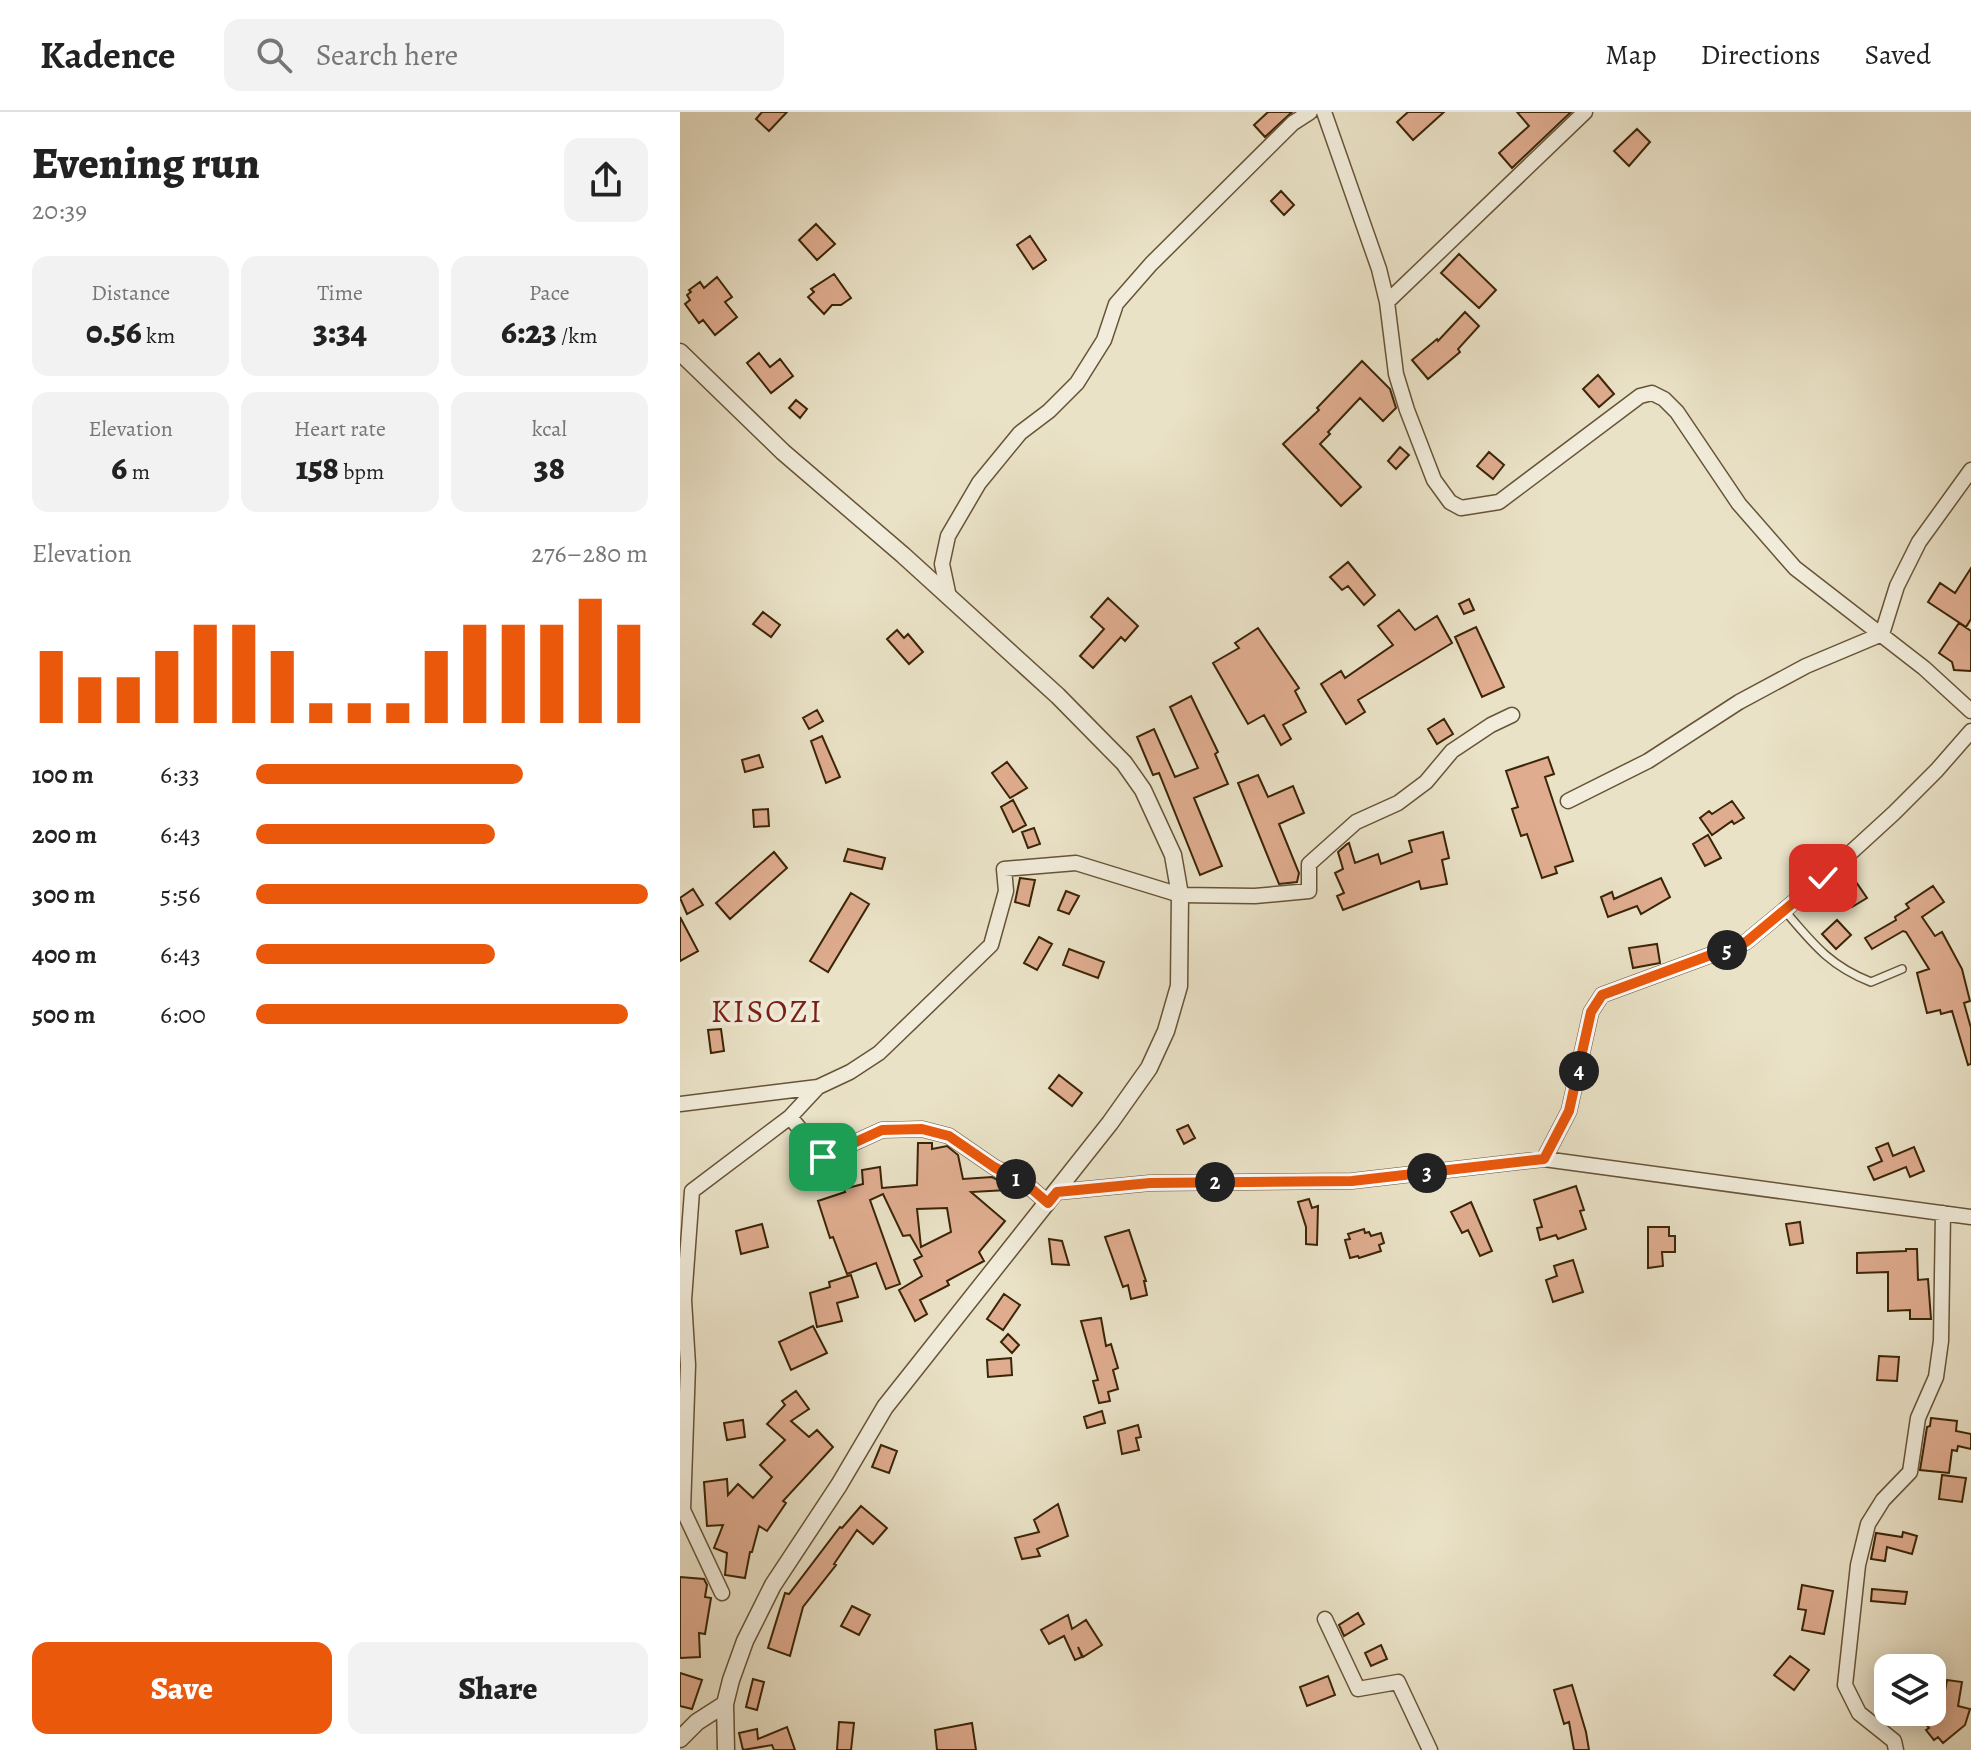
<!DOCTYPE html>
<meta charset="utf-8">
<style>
:root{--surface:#fff;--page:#f2f2f2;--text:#222;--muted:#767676;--line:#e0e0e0;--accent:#ea580c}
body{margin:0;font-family:Alegreya,serif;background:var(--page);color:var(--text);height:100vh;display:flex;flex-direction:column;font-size:30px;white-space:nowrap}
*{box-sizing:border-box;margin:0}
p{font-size:26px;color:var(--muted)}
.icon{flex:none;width:44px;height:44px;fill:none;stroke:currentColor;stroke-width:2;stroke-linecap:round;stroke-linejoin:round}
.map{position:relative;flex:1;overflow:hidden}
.panel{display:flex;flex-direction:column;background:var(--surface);width:680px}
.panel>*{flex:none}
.tools{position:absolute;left:1194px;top:1542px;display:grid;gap:16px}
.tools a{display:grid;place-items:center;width:72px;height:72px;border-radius:16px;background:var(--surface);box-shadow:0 4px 20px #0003;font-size:40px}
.pin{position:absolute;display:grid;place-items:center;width:68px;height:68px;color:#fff;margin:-34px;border-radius:16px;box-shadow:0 4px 12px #0006}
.km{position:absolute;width:40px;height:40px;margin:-20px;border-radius:50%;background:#222;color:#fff;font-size:22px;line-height:40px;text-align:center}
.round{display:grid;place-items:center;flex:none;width:84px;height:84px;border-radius:16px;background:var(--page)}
.summary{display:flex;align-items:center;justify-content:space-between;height:136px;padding:0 32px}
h1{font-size:44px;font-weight:800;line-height:60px}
.figures{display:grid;grid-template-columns:repeat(3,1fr);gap:12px;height:136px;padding:8px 32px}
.figures div{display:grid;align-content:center;border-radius:16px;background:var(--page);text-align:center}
.figures b{font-size:34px;font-weight:800}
.figures small{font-size:22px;font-weight:400}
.figures p{font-size:22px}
.chart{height:224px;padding:16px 32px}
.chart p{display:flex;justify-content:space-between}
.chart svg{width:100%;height:144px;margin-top:8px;stroke:var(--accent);stroke-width:6}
.action{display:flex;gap:16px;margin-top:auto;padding:16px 32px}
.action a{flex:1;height:92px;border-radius:16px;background:var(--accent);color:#fff;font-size:32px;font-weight:800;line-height:92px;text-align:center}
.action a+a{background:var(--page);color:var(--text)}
ul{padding:0 32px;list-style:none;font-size:26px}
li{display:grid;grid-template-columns:128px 96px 1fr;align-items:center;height:60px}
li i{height:20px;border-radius:10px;background:var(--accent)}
header{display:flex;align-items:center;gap:48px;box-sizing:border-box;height:112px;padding:0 40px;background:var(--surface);border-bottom:2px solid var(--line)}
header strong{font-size:38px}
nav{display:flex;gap:44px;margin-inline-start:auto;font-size:28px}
.search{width:560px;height:72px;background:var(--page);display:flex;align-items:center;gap:20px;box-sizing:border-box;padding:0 28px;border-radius:16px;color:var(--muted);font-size:30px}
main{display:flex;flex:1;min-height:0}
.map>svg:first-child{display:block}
.building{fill:#dfac8f;stroke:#3b2506;stroke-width:2;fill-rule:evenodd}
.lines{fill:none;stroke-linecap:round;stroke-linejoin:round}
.service-casing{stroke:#675436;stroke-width:10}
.minor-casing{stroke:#675436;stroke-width:17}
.tertiary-casing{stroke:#675436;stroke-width:19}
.service{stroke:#f1ecdb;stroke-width:7}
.minor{stroke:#f1ecdb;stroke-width:14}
.tertiary{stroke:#f1ecdb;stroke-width:16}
.route-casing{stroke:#fff;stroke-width:16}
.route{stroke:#ea580c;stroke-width:10}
.labels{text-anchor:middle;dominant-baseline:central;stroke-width:7;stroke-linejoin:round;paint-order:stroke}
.quarter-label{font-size:32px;letter-spacing:2px;fill:#7a1f14;stroke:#f1ecdb}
</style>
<header>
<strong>Kadence</strong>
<div class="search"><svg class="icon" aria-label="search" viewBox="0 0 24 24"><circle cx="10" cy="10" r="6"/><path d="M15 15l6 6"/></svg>Search here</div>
<nav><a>Map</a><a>Directions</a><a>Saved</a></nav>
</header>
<main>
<section class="panel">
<div class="summary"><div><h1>Evening run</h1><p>20:39</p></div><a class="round"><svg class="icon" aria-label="share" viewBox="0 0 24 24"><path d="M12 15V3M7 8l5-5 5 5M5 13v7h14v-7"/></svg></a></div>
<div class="figures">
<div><p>Distance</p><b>0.56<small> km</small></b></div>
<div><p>Time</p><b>3:34</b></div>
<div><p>Pace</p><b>6:23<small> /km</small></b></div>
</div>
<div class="figures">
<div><p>Elevation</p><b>6<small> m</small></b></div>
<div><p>Heart rate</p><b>158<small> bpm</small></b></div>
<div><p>kcal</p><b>38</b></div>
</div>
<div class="chart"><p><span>Elevation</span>276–280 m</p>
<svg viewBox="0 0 160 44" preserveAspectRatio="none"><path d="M5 44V22M15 44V30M25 44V30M35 44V22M45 44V14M55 44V14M65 44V22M75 44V38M85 44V38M95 44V38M105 44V22M115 44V14M125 44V14M135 44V14M145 44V6M155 44V14"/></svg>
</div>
<ul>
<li><b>100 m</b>6:33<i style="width:68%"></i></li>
<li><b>200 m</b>6:43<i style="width:61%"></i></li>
<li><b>300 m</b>5:56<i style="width:100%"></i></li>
<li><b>400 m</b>6:43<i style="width:61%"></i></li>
<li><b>500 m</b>6:00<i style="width:95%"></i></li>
</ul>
<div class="action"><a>Save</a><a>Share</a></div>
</section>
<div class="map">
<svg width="1291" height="1638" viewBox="0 0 1291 1638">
<rect width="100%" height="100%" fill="#eae2c7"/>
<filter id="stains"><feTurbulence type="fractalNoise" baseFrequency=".0025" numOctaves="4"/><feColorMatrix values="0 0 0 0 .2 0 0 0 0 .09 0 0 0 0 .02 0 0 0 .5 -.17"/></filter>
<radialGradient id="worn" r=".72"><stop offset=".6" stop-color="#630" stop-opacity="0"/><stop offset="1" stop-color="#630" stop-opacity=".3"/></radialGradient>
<!-- building -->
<path class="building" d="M82,0H107L89,19L76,7Z
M588,0H612L585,25L574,13Z
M728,0H764L733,28L717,10Z
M837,0H891L832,56L819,41L849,14Z
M957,17L970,30L949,54L934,39Z
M601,79L614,93L604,103L591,89Z
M136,112L155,132L137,148L119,128Z
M350,124L366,148L353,157L337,133Z
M779,142L816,178L799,196L761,161Z
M154,162L171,186L161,193H152L144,202L128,185L134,180L131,177Z
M37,165L52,185L45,190L57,205L35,223L23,208L19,211L5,192L10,188L7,183L11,180L9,178L20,170L24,176Z
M785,200L799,214L778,237L780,240L748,267L732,248L757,227L758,229Z
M79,241L90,255L100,247L113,264L91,281L67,251Z
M682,249L710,277L716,296L703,309L680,286L648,320L650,322L640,332L681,375L661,394L603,332L639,298L637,296Z
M918,263L934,282L919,295L903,277Z
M116,288L127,297L120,306L109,296Z
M720,335L729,343L716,357L708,349Z
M809,340L824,353L813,367L797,354Z
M668,450L695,483L684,493L668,474L662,478L650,465Z
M1291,456V507L1286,515L1248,490L1260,471L1275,481Z
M428,486L458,514L445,529L441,525L413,556L400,544L424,517L411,505Z
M789,487L794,498L784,502L779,492Z
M719,498L735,518L757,504L772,531L678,588L685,600L666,612L641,572L661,559L665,566L713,533L698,514Z
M83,500L100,513L91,525L73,512Z
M1279,511L1291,519V559L1274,558L1272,550L1259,541Z
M796,515L824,575L802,585L775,525Z
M578,516L619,576L615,579L626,600L603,613L611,627L601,633L584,603L568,612L533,551L559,536L555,531Z
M217,518L224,526L228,522L243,540L229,552L207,527Z
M511,584L538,640L535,642L548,672L514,686L542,754L520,763L479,661L473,663L457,625L474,617L495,665L518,656L490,595Z
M137,598L143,609L129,617L123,606Z
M764,607L773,622L757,632L748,617Z
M142,624L160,665L146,671L131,629Z
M79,643L83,655L65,660L62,648Z
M868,645L874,662L865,665L893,749L875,755L877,761L862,766L847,722L841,724L832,697L838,695L826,659Z
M327,650L347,676L330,686L312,661Z
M578,663L588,685L613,674L624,701L599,712L619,761L617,770L599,772L558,671Z
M333,688L346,713L333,720L321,695Z
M1052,689L1064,706L1054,712L1052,709L1032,723L1020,706L1029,699L1032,702Z
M88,697L89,714L74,715L73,698Z
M354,716L360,732L348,736L342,720Z
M763,720L769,746L762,748L767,772L741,777L739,769L663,798L657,784L664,781L655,761L663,757L658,740L667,732L669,731L675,751L698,742L701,752L732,740L729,729Z
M1028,723L1041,746L1025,754L1013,732Z
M168,737L205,746L202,757L164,749Z
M94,740L107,756L50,807L36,791Z
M340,766L355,768L349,794L335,790Z
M981,766L990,785L961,802L957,794L928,805L921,785L932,780L934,787Z
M1174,767L1187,786L1172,795L1160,777Z
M1253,774L1264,790L1242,805L1255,824L1262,820L1282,857L1290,889L1284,891L1291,916V952L1288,953L1272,899L1261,902L1260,898L1247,901L1237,861L1249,857L1226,820L1223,819L1192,837L1185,826L1216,808L1215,805L1229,796L1226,792Z
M13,777L23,793L7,802L0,786Z
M386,779L399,784L389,802L378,798Z
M171,781L189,792L148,860L130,849Z
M0,805L18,839L0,849Z
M1157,808L1171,823L1156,837L1142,822Z
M359,825L372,832L357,858L344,851Z
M977,832L980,851L953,856L949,836Z
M389,837L424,850L418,866L383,853Z
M41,917L44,939L31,941L28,918Z
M379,963L402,981L392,994L369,976Z
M508,1013L515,1026L504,1032L497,1018Z
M238,1031H252V1037L267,1034L278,1043L283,1067L312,1065L327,1073V1078L291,1080L325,1109L299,1140L304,1149L267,1169L269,1173L240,1188L247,1202L235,1209L219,1178L242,1164L234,1148L242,1144L230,1123L223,1124L203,1082L190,1088L220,1172L206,1177L196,1151L167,1162L153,1125L150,1126L138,1089L165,1080L164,1077L183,1072L182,1058L200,1055L202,1076L237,1073ZM267,1096L271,1120L241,1135L237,1097Z
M1208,1031L1213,1044L1234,1035L1244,1059L1230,1065L1226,1055L1194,1068L1188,1055L1202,1049L1196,1036Z
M896,1074L904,1098L900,1099L906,1117L878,1127L876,1123L860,1128L857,1116L862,1115L854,1088Z
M629,1087L632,1096L638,1094L637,1133L626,1132V1115L618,1090Z
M791,1090L812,1139L800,1144L788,1118L782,1121L771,1100Z
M1120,1110L1123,1131L1110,1133L1106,1112Z
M82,1112L88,1135L61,1142L56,1119Z
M968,1115H989V1124H995V1140H982L983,1154L968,1156Z
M684,1117L685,1121L689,1120L691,1124L701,1121L704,1131L699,1133L701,1139L679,1146L678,1144L670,1146L665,1128L670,1127L668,1122Z
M449,1118L466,1169H464L467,1183L451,1187L448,1173L443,1175L425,1125Z
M369,1127L382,1129L389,1153L372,1152Z
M1226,1137H1237L1238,1168L1248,1167L1251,1207H1230V1198L1208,1199V1160L1177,1161V1141L1226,1139Z
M893,1148L903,1180L873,1190L866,1168L877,1164L874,1154Z
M171,1163L178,1185L157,1191L162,1209L137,1215L130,1181L150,1175L149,1170Z
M324,1182L340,1193L323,1218L307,1207Z
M421,1206L426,1234L431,1232L438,1256L433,1258L438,1277L428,1280L430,1289L419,1291L413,1269L418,1268L401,1209Z
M133,1214L147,1241L111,1258L99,1230Z
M328,1222L339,1233L332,1241L321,1230Z
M1199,1244L1219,1245L1217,1269L1197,1268Z
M331,1246L332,1263L308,1265L307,1248Z
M116,1279L129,1297L111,1309L129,1325L137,1318L153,1335L103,1389L106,1391L87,1419L79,1414L72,1440H70L65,1466L45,1463L47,1441L34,1436L43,1413L27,1414L24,1370L47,1367L48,1383L58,1372L73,1386L92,1365L80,1353L105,1328L87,1312L105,1293L102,1289Z
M422,1299L425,1311L407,1316L404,1305Z
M1251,1306L1277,1309L1276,1319L1291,1322V1337L1278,1334L1277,1339L1272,1338L1269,1361L1240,1358L1247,1315L1250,1314Z
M63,1308L65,1325L47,1328L44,1311Z
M458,1313L461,1325L456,1326L459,1338L442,1342L438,1319Z
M201,1333L217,1339L209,1361L192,1355Z
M1262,1363L1286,1366L1282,1390L1259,1387Z
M378,1392L388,1424L357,1437L360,1444L342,1447L335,1426L359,1420L354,1408Z
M181,1394L207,1416L193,1432L177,1418L154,1452L156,1453L123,1495L110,1544L88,1536L105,1481L109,1482L160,1415L162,1416Z
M1223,1420L1237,1424L1232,1442L1207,1435L1205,1449L1191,1447L1196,1421L1222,1425Z
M0,1465L24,1467L27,1473L25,1485L31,1486L25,1522L19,1521L20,1545L0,1546Z
M1122,1473L1153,1479L1144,1522L1122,1518L1126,1498L1118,1497Z
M1192,1477L1227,1480L1225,1492L1191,1489Z
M172,1494L190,1503L179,1523L161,1514Z
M678,1501L684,1512L664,1524L659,1513Z
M388,1503L392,1517L406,1508L422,1533L403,1545L398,1535L402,1545L395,1548L384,1524L369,1532L361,1518Z
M701,1533L707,1547L691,1554L685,1541Z
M1110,1544L1129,1558L1114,1578L1094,1563Z
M0,1561L22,1568L12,1597L0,1594Z
M648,1564L655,1583L627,1594L620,1575Z
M73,1567L84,1570L77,1598L66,1595Z
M1267,1568L1282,1570L1278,1594L1290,1597L1285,1613L1263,1631L1258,1625L1254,1628L1246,1618L1249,1616L1244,1610L1262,1595Z
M892,1573L906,1620L909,1638H894L889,1610L884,1612L874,1578Z
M159,1610L174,1611L171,1638H157Z
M292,1611L296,1638H257L255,1618Z
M107,1615L115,1638H94L92,1633L63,1638L59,1621L77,1617L78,1627Z"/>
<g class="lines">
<!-- service casing -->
<g class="service-casing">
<path id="service" d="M1105,799C1133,832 1150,854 1191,870L1222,857"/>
</g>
<!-- minor casing -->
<g class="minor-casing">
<path id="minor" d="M644,0L699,157L707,190L716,262L727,298L754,368L770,390L781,396L819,390L960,284L972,281L984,287L997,300L1059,392L1115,456L1244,556L1291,599
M707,190L905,0
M269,485L262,452L268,424L299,371L340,321L369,299L397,271L424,228L436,192L471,152L613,11L630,0
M888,689L968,649L1059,590L1126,554L1202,522L1217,474L1239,430L1291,358
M0,992L138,975L170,960L199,941L311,833L326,779L324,757L396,751L500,783L575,784L629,779V752L676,710L718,691L746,670L772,639L811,613L832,603
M110,1005L143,1045L202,1018L242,1017L269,1024L314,1055L346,1072L368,1091
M864,1047L889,999L911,900L922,883L1066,830L1143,766L1214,701L1257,658L1291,619
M377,1080L470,1071L672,1069L864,1047L1291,1105
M42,1481L3,1398L8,1253L4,1188L12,1079L110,1005L138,975
M645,1507L678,1577L718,1570L750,1638
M1216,1638L1214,1629L1179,1601L1165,1573L1178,1453L1188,1412L1203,1388L1230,1360L1238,1306L1256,1265L1261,1229L1263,1101"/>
</g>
<!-- tertiary casing -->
<g class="tertiary-casing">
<path id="tertiary" d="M0,240L103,340L223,443L378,584L444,651L463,678L493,743L500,783L499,874L486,919L469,956L430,1011L205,1295L159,1373L93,1473L65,1529L51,1568L45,1592L46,1638
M0,1627L17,1610L45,1592"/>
</g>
<!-- service -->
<use href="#service" class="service"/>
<!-- minor -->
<use href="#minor" class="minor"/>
<!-- tertiary -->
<use href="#tertiary" class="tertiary"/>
</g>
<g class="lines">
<!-- route casing -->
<g class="route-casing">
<path id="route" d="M143,1045L202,1018L242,1017L269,1024L314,1055L346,1072L368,1091L377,1080L470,1071L672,1069L864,1047L889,999L911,900L922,883L1066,830L1143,766"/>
</g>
<!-- route -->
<use href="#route" class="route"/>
</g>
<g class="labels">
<!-- quarter labels -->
<g class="quarter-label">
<text x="87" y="899">KISOZI</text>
</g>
</g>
<rect width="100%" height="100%" filter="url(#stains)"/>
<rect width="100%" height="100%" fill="url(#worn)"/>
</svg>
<div class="tools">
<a><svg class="icon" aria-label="layers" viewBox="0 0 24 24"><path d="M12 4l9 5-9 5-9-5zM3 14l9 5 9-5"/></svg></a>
</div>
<div class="pin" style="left:143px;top:1045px;background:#1e9e55"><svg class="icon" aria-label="arrive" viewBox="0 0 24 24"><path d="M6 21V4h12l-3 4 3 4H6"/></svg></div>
<div class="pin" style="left:1143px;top:766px;background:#d93025"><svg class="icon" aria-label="check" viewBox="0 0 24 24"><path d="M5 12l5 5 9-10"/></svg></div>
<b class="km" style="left:336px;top:1067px">1</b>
<b class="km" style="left:535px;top:1070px">2</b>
<b class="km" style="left:747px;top:1061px">3</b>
<b class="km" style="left:899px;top:959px">4</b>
<b class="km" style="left:1047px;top:838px">5</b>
</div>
</main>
